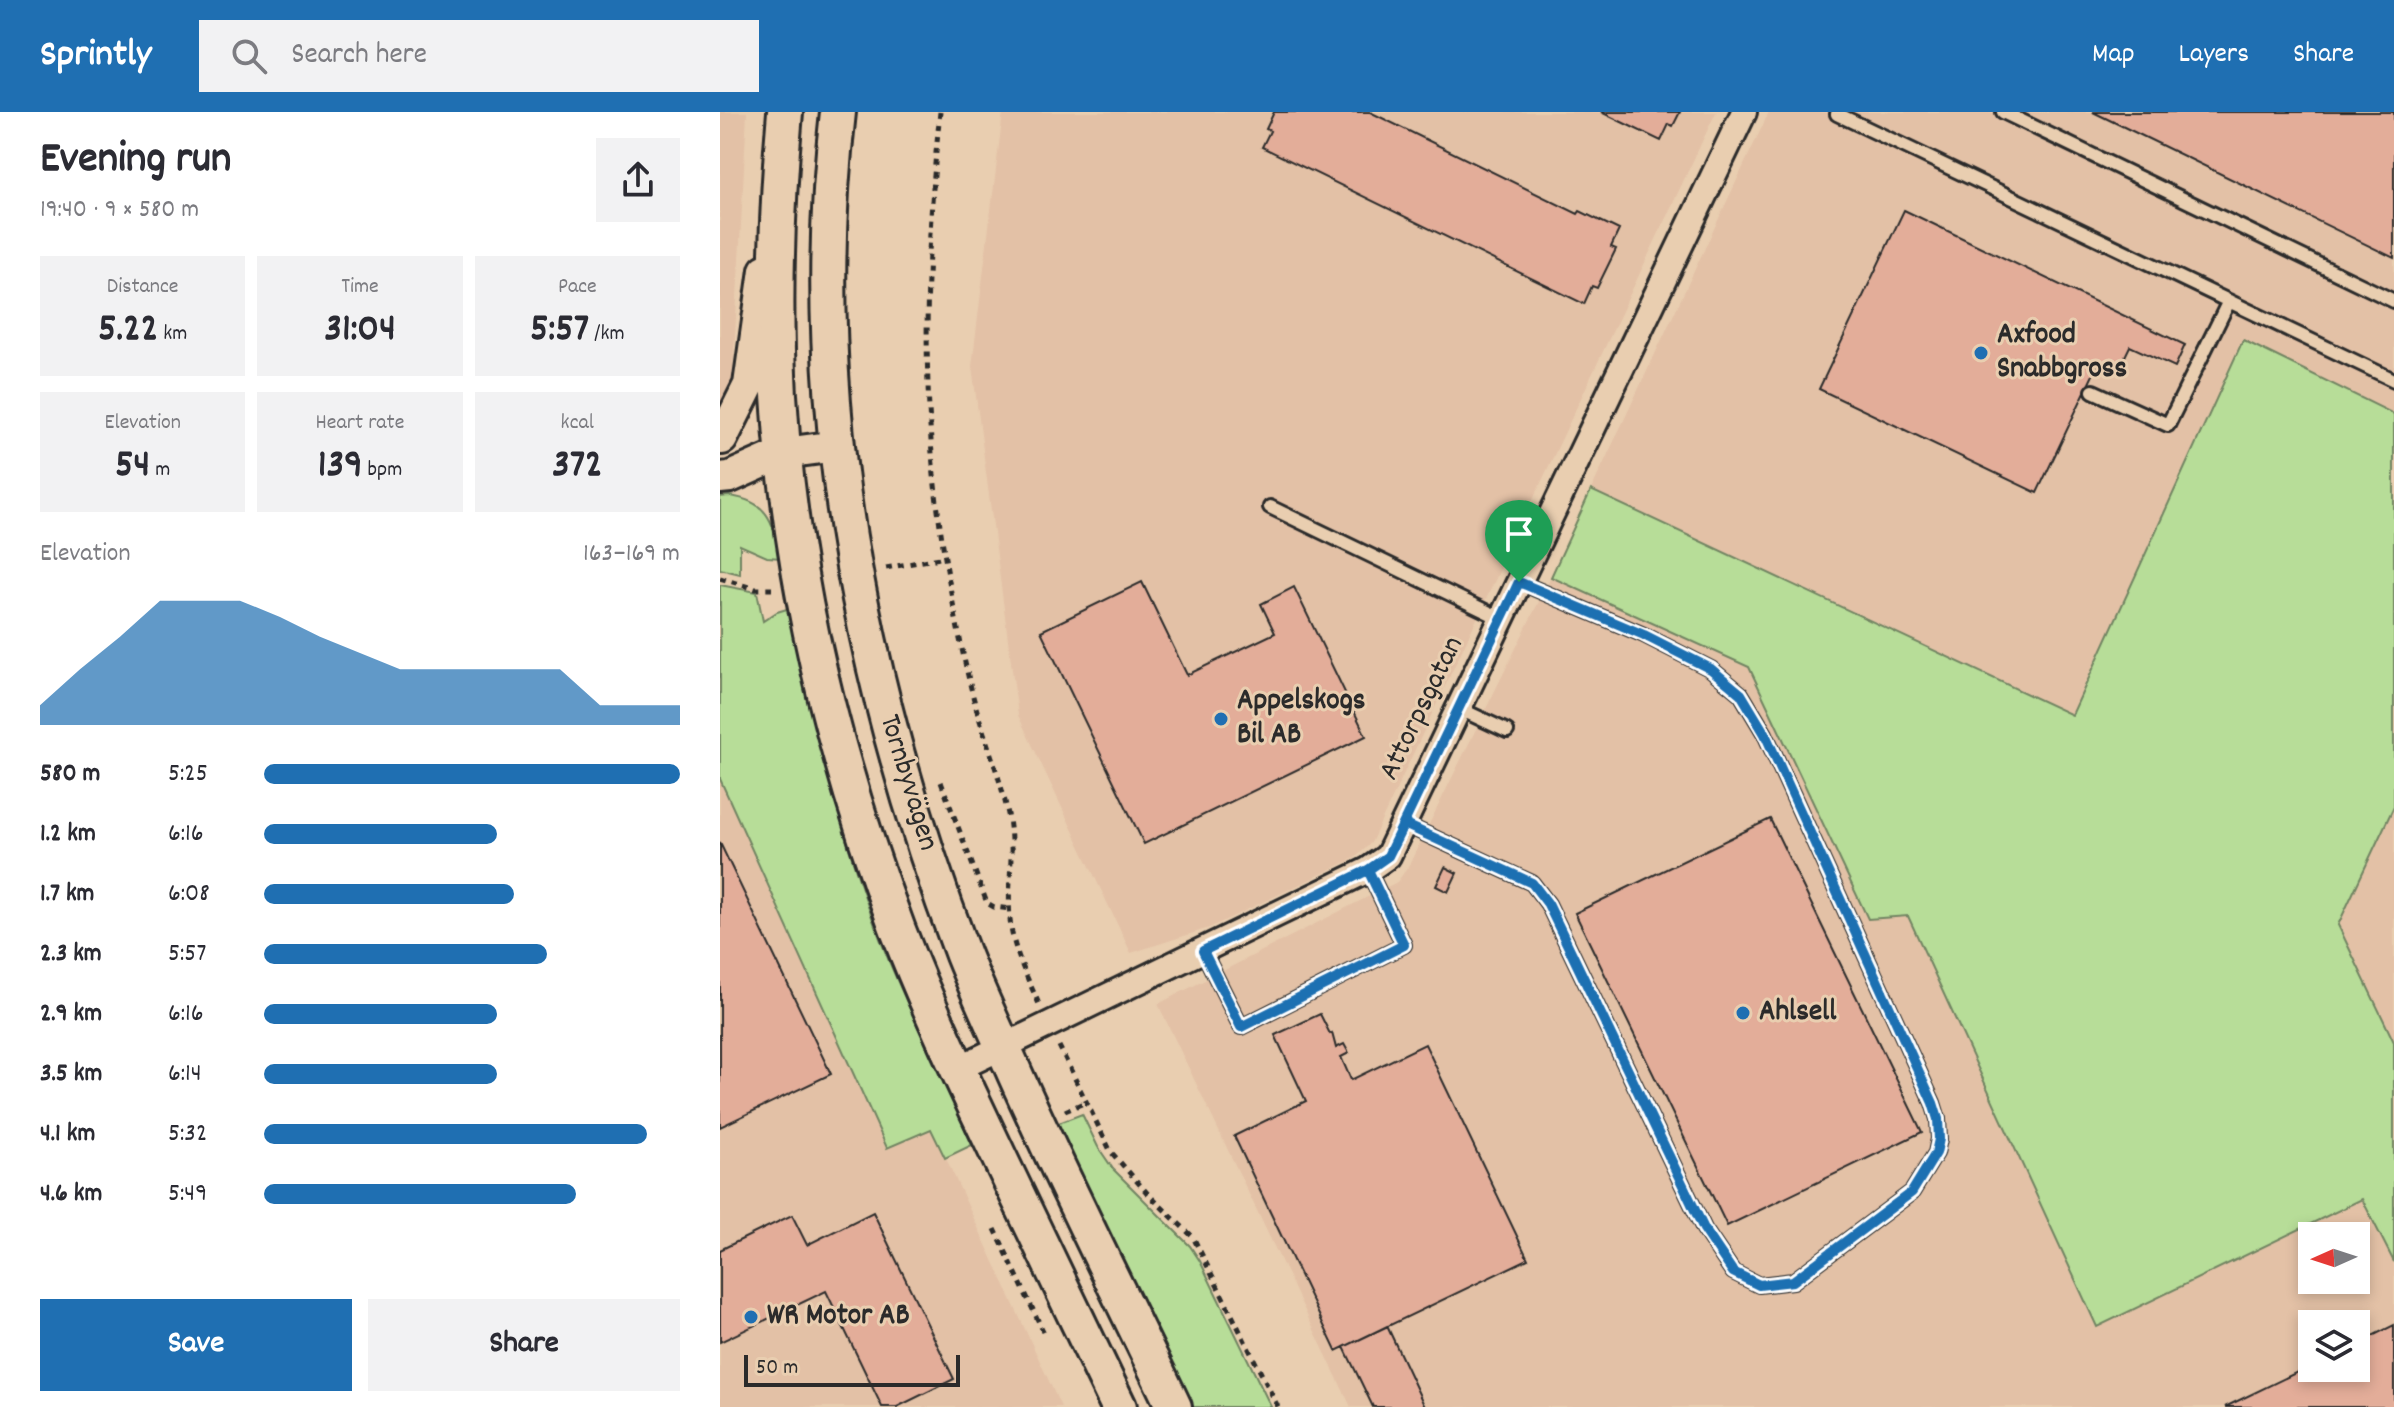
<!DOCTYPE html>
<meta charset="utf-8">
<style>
:root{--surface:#fff;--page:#f2f2f3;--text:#2b2b33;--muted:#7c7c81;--accent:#1f6fb2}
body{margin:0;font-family:Dekko,sans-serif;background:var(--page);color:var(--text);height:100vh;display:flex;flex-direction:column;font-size:30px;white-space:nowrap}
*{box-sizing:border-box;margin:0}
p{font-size:26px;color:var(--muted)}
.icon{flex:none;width:44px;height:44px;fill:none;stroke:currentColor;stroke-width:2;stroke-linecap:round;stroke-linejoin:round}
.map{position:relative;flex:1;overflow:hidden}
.panel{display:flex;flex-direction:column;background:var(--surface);width:720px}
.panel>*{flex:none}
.needle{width:52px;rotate:267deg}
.tools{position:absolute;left:1578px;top:1110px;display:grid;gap:16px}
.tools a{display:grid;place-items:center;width:72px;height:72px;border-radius:0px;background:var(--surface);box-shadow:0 4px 12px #0003;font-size:40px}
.scale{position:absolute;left:24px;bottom:20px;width:216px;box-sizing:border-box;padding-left:8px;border:4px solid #2b2b2b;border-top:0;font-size:22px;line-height:28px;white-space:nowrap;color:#2b2b2b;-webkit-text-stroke:6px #e9ceb0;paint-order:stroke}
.pin{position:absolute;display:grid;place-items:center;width:68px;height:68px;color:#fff;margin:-82px -34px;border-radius:50% 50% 50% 0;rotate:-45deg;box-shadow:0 0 8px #0007}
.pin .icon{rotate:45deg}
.round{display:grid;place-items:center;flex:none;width:84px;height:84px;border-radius:0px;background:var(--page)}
.summary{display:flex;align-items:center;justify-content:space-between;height:136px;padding:0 40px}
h1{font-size:44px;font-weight:800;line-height:60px}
.figures{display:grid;grid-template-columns:repeat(3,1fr);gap:12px;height:136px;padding:8px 40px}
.figures div{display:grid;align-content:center;border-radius:0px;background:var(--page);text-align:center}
.figures b{font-size:40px;font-weight:800}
.figures small{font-size:22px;font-weight:400}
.figures p{font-size:22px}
.chart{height:224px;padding:16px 40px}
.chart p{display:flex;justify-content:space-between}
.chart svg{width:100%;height:144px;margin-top:8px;fill:var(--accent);opacity:.7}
.cta{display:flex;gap:16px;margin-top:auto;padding:16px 40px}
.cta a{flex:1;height:92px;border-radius:0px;background:var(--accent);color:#fff;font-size:32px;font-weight:800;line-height:92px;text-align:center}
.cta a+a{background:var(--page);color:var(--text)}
ul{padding:0 40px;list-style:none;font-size:26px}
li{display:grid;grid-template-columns:128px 96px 1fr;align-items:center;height:60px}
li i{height:20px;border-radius:10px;background:var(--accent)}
header{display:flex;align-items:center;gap:48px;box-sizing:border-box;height:112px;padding:0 40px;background:var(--accent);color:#fff}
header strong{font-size:38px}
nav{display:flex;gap:44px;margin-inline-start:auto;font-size:28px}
.search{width:560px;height:72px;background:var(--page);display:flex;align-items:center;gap:20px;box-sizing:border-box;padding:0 28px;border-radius:0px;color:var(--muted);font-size:30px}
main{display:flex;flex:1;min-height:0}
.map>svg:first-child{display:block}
.built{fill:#e3c1a6;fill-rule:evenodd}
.green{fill:#b7dd98;stroke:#718462;stroke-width:2}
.building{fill:#e3ad99;stroke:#2b2b2b;stroke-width:2}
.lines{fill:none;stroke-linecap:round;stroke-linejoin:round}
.service-casing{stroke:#2b2b2b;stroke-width:18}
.minor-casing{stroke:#2b2b2b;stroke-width:30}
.tertiary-casing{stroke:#2b2b2b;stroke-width:36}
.secondary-casing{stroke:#2b2b2b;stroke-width:40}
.path{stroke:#2b2b2b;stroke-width:5;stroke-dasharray:6 6;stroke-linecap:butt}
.service{stroke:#e9ceb0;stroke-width:12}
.minor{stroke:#e9ceb0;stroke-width:24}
.tertiary{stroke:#e9ceb0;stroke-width:30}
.secondary{stroke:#e9ceb0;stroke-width:34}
.route-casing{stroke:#fff;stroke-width:16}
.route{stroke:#1f6fb2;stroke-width:10}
.poi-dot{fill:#1f6fb2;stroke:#e9ceb0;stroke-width:3}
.labels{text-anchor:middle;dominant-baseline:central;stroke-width:6;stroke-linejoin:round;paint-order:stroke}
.poi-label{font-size:30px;font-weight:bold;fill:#2b2b2b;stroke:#e9ceb0;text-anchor:start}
.street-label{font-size:30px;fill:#2b2b2b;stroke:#e9ceb0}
</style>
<header>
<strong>Sprintly</strong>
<div class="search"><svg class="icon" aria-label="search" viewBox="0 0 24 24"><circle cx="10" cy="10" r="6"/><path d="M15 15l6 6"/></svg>Search here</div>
<nav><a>Map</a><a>Layers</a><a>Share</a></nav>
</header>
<main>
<section class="panel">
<div class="summary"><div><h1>Evening run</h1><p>19:40 · 9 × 580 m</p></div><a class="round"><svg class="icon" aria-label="share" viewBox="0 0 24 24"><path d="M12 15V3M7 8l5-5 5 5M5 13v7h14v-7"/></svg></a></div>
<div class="figures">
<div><p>Distance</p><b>5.22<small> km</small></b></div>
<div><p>Time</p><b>31:04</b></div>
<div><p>Pace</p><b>5:57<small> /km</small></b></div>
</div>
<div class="figures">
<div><p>Elevation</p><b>54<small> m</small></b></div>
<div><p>Heart rate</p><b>139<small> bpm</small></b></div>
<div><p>kcal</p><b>372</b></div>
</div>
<div class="chart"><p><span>Elevation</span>163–169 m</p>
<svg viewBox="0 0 160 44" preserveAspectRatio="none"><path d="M0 44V38L10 27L20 17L30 6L40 6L50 6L60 11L70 17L80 22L90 27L100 27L110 27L120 27L130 27L140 38L150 38L160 38V44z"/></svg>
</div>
<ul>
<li><b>580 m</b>5:25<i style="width:100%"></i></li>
<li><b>1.2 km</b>6:16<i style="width:56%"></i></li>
<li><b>1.7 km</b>6:08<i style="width:60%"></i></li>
<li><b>2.3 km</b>5:57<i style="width:68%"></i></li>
<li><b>2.9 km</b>6:16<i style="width:56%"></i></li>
<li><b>3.5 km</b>6:14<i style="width:56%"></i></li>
<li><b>4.1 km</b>5:32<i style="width:92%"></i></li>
<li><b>4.6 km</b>5:49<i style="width:75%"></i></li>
</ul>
<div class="cta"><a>Save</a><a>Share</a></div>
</section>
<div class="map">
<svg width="1674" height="1295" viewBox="0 0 1674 1295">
<rect width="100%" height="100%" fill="#e9ceb0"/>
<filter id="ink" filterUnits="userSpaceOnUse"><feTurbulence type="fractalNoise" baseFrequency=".0125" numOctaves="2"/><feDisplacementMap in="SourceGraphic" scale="16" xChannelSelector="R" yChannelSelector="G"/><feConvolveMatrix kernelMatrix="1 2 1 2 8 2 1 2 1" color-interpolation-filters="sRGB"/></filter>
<g filter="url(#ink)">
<!-- built -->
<path class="built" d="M0,0H27L12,279L0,295Z
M283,0H996L651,731L635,746L489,816L411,841L298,603L252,254Z
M1049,0H1674V302L1522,228L1352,603L871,378Z
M831,465L1029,555L1148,807L1188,804L1377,1214L1643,1087L1674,1150V1295H631L438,892L677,770L688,755ZM1592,1124H1636V1168H1592ZM1592,1212H1636V1256H1592Z
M0,667L167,1036L212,1016L341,1295H0Z
M1674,694V930L1618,813Z"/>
<!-- green -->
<path class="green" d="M1523,228L1674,302V694L1618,813L1674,930V1150L1642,1087L1377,1215L1188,804L1148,807L1029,555L831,465L871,378L1352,603Z
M9,384C50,389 53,411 61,446L47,445L20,433V462L0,457V385Z
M0,473L37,480L43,509L57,500L70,496C96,615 122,736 169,849C195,911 225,972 252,1033L225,1046L211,1017L167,1036L0,667Z
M362,1002L378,1035L393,1057L470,1134L480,1149L551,1295H473L336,1012Z"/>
<!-- building -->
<path class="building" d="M554,0H650L858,102L860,99L899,118L891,135L896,137L877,176L872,174L864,192L542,35L550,19L546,17Z
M881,0H960L953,14L949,12L941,29Z
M1373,0H1674V146Z
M1184,98L1465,233L1455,255L1410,234L1399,257L1380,248L1317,381L1099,277Z
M422,470L467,563L555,521L541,492L574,475L646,624L424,732L321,519Z
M1050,707L1202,1020L1007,1114L855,801Z
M0,731L111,962L0,1015Z
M725,755L737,761L728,780L716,774Z
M600,902L610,922L612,921L616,936L624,932L629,941L621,945L631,968L705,932L808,1147L616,1239L514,1024L586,989L555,923Z
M153,1100L234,1267L177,1295H162L106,1179L0,1230V1138L72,1103L87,1133Z
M1674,1213V1295H1505L1592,1253V1256H1636V1232Z
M667,1214L705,1295H653L624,1235Z"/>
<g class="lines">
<!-- service casing -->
<g class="service-casing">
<path id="service" d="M1283,0L1674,189
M1117,2L1674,268
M1373,279L1448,313L1509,189
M550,395L782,507
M740,597L787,619
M684,712L812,771L828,792L984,1117L1013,1160L1039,1173L1073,1169L1192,1080L1216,1041L1219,1027L1218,1007L1213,991L1045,622L1021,582L991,557L924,523L799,470
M483,839L521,915L684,833L648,758"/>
</g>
<!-- minor casing -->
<g class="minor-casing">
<path id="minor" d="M237,957L648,758L668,744L1024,0"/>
</g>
<!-- tertiary casing -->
<g class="tertiary-casing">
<path id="tertiary" d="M2,327L29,273L45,158
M0,366L10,365L64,341L117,334"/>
</g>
<!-- secondary casing -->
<g class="secondary-casing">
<path id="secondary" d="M65,0C58,79 55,159 57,239C63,436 109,634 178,818C208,896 245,973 281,1049C320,1131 359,1213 399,1295
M118,0C84,289 141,574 243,843C259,883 278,923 295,962C345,1074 401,1184 454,1295"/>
</g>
<!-- path -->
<path class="path" d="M220,0C204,151 200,296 225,446C233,493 242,542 254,588C264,625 279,661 287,698C296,734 287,771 290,807C292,836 307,865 319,892
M166,456L225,445
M0,466L35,477H52
M221,670L267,791L274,795L290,797
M339,934L391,1040L429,1083L473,1125L558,1295
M345,999L366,990
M275,1117L323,1219"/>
<!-- service -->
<use href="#service" class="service"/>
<!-- minor -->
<use href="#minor" class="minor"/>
<!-- tertiary -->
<use href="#tertiary" class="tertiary"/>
<!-- secondary -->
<use href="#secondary" class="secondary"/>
</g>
</g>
<g class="lines" filter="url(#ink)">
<!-- route casing -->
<g class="route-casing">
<path id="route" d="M799,470L668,744L648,758L483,839L521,915L684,833L648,758L668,744L684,712L812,771L828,792L984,1117L1013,1160L1039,1173L1073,1169L1192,1080L1216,1041L1219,1027L1218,1007L1213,991L1045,622L1021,582L991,557L924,523L799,470"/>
</g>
<!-- route -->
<use href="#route" class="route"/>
</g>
<!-- markers -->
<g class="poi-dot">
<circle cx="1261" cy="241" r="8"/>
<circle cx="501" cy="607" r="8"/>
<circle cx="1023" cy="901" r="8"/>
<circle cx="31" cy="1205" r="8"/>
</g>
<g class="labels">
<!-- poi labels -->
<g class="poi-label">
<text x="1277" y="224">Axfood<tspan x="1277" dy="34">Snabbgross</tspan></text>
<text x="517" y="590">Appelskogs<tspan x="517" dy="34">Bil AB</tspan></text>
<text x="1039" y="901">Ahlsell</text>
<text x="47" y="1205">WR Motor AB</text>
</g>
<!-- street labels -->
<g class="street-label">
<text transform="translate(703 597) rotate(-64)">Attorpsgatan</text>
<text transform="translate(187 671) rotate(73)">Tornbyvägen</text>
</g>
</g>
</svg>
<div class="tools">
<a><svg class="needle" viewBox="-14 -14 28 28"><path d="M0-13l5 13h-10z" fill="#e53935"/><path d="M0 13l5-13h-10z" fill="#7c7c81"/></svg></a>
<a><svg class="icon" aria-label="layers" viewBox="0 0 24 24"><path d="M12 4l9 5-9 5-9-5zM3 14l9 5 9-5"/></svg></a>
</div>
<div class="scale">50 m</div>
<div class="pin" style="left:799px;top:470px;background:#1e9e55"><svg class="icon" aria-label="arrive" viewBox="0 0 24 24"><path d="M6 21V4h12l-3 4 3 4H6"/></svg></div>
</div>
</main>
